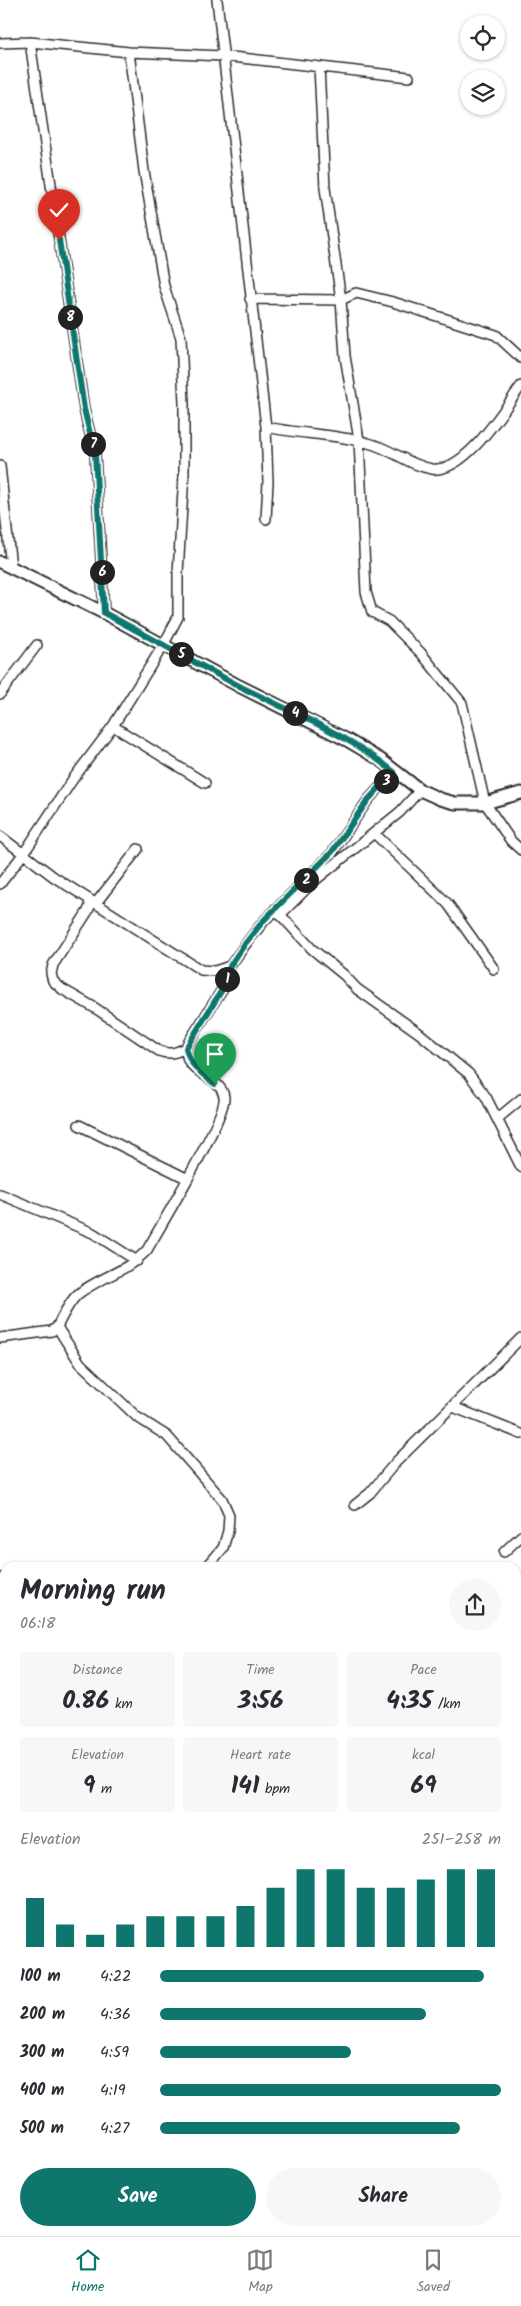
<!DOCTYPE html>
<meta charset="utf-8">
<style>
:root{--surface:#fff;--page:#f7f7f7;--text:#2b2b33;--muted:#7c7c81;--line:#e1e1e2;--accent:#0f766e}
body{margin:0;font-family:Kalam,sans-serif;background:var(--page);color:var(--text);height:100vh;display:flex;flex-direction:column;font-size:19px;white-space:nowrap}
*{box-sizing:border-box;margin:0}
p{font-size:16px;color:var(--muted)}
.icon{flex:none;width:28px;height:28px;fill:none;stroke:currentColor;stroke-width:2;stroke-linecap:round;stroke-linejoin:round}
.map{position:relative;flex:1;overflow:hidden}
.side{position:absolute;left:0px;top:1562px;width:521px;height:674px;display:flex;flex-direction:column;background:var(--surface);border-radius:15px 15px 0 0;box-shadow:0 1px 4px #0004}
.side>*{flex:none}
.controls{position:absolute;left:460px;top:15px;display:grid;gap:10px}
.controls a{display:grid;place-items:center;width:45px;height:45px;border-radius:50%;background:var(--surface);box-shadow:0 1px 4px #0004;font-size:25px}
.pin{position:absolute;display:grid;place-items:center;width:42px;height:42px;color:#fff;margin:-51px -21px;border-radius:50% 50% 50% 0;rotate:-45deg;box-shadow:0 0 5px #0007}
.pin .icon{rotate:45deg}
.km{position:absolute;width:25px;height:25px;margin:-12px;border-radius:50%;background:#222;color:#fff;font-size:14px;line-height:25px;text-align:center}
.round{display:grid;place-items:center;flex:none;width:52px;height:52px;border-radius:26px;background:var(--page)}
.head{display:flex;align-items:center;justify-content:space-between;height:85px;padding:0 20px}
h1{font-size:28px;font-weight:700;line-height:38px}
.metrics{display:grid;grid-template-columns:repeat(3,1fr);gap:8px;height:85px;padding:5px 20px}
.metrics div{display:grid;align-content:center;border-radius:5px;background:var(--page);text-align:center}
.metrics b{font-size:25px;font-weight:700}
.metrics small{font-size:14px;font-weight:400}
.metrics p{font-size:14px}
.chart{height:140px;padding:10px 20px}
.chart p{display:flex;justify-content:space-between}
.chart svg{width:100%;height:90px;margin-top:5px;stroke:var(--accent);stroke-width:6}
.button{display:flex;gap:10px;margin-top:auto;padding:10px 20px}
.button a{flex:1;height:58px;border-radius:30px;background:var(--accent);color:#fff;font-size:20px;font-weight:700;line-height:58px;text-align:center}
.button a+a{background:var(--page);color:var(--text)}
ul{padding:0 20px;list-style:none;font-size:16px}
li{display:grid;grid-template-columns:80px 60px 1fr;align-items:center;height:38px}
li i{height:12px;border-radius:6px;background:var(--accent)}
.tab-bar{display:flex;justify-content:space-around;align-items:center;height:70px;border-top:1px solid var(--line);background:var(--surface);font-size:14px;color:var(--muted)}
.tab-bar a{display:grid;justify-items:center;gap:2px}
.tab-bar .selected{color:var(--accent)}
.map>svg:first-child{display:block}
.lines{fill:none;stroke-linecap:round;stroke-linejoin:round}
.minor-casing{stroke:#2b2b2b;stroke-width:12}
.tertiary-casing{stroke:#2b2b2b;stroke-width:15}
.minor{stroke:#fff;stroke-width:9}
.tertiary{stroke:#fff;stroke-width:11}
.route-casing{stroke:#fff;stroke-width:10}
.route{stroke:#0f766e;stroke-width:6}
</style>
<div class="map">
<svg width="521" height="2236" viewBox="0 0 521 2236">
<rect width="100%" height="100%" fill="#fff"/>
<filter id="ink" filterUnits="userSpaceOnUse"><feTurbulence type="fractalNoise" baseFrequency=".02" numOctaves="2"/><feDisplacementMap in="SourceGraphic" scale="10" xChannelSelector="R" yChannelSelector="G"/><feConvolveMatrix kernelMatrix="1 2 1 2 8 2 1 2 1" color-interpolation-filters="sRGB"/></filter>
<g filter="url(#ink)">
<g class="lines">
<!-- minor casing -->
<g class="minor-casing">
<path id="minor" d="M217,0L266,427L268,482L266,519
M30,42L84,409L95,454L104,613
M0,43L30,42L129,52L223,56L409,77
M319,67L325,188L341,300L345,356L359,440L366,592L372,612L389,621L421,653L462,703L485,803L511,841L521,850
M250,299L341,300L356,293L393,302L496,335L521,358
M266,427C299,434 335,434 368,443C390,448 408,465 432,469C466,473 504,409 521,386
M0,466L11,567
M0,694L37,645
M113,726L205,783
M374,833L448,904L494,969
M0,836L54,877L201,970L215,971L230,966
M0,884L24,853L73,779L113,726L164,644L178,617V573L184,474V403L181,338L164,286L144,171L129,52
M89,899L90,906L88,911L53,965L51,974L53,981L62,989L95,1008L159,1051C169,1055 176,1053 185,1048
M96,903L138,849
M275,909L312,949L344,975L357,989L419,1033L469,1074L486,1097L521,1167
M281,914L313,882L400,812L420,790
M497,1119L521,1099
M79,1125L186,1178
M0,1194L93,1233L137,1261
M57,1327L80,1363L137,1417L167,1436L222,1499L229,1515L228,1531L223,1548L206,1568
M0,1338L52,1331L57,1327C62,1317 69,1302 78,1294C100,1277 127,1272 147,1250C160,1227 227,1116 224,1097C222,1080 196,1075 188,1060C187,1056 186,1052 185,1048L225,985L230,966L245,945L264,921L332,853L368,800L394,772
M453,1407L521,1434
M355,1505L370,1493L396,1462L521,1338
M504,1552L521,1536
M0,1578L5,1581
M0,1701L5,1705
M516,1773L521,1775
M0,1824L5,1828
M0,2042L5,2038
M251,2231L258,2236"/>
</g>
<!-- tertiary casing -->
<g class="tertiary-casing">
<path id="tertiary" d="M0,562L104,613L239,686L347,740L381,760L420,790L440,799L455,803H485L521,793"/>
</g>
<!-- minor -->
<use href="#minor" class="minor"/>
<!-- tertiary -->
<use href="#tertiary" class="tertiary"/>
</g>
</g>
<g class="lines" filter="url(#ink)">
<!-- route casing -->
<g class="route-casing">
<path id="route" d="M59,240L84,409L95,454L104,613C150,637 195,663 241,687C293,713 349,735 394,772L368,800L332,852L264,920L244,945L230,966L225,985L186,1048C190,1066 201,1073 215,1084"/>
</g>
<!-- route -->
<use href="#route" class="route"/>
</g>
</svg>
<div class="controls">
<a><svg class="icon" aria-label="locate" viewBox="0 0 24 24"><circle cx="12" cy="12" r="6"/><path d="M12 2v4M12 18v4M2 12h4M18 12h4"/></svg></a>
<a><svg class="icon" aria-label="layers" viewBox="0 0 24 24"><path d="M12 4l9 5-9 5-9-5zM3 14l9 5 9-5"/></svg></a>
</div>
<div class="pin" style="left:215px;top:1084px;background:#1e9e55"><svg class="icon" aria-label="arrive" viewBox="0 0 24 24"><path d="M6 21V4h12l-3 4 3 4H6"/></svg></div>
<div class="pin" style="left:59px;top:240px;background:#d93025"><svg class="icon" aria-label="check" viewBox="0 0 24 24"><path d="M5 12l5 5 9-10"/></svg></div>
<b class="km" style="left:227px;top:979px">1</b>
<b class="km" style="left:306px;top:880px">2</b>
<b class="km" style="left:386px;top:781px">3</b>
<b class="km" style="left:295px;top:713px">4</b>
<b class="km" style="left:181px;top:654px">5</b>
<b class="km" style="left:102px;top:572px">6</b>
<b class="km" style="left:93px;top:444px">7</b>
<b class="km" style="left:70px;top:317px">8</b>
<section class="side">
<div class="head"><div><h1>Morning run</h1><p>06:18</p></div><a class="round"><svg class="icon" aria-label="share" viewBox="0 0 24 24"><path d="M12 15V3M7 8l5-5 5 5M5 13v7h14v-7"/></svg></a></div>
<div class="metrics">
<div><p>Distance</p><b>0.86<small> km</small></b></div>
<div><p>Time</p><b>3:56</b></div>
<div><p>Pace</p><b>4:35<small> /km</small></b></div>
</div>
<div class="metrics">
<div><p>Elevation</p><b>9<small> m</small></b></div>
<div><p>Heart rate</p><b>141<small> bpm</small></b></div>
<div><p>kcal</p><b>69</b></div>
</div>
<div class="chart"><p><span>Elevation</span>251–258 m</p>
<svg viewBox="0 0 160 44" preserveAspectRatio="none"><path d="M5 44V20M15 44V33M25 44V38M35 44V33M45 44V29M55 44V29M65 44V29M75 44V24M85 44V15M95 44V6M105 44V6M115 44V15M125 44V15M135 44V11M145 44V6M155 44V6"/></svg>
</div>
<ul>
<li><b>100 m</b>4:22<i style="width:95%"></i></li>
<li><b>200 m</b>4:36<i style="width:78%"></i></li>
<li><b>300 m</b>4:59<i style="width:56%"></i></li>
<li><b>400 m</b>4:19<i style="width:100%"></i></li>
<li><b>500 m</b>4:27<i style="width:88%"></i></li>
</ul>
<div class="button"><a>Save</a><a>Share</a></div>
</section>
</div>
<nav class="tab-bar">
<a class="selected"><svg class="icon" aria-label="home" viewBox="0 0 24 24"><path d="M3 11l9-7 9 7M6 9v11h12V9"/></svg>Home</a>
<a><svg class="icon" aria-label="map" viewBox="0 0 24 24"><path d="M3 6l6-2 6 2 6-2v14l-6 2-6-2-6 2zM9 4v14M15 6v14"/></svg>Map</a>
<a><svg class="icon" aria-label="saved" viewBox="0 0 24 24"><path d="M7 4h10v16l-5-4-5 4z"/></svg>Saved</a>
</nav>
